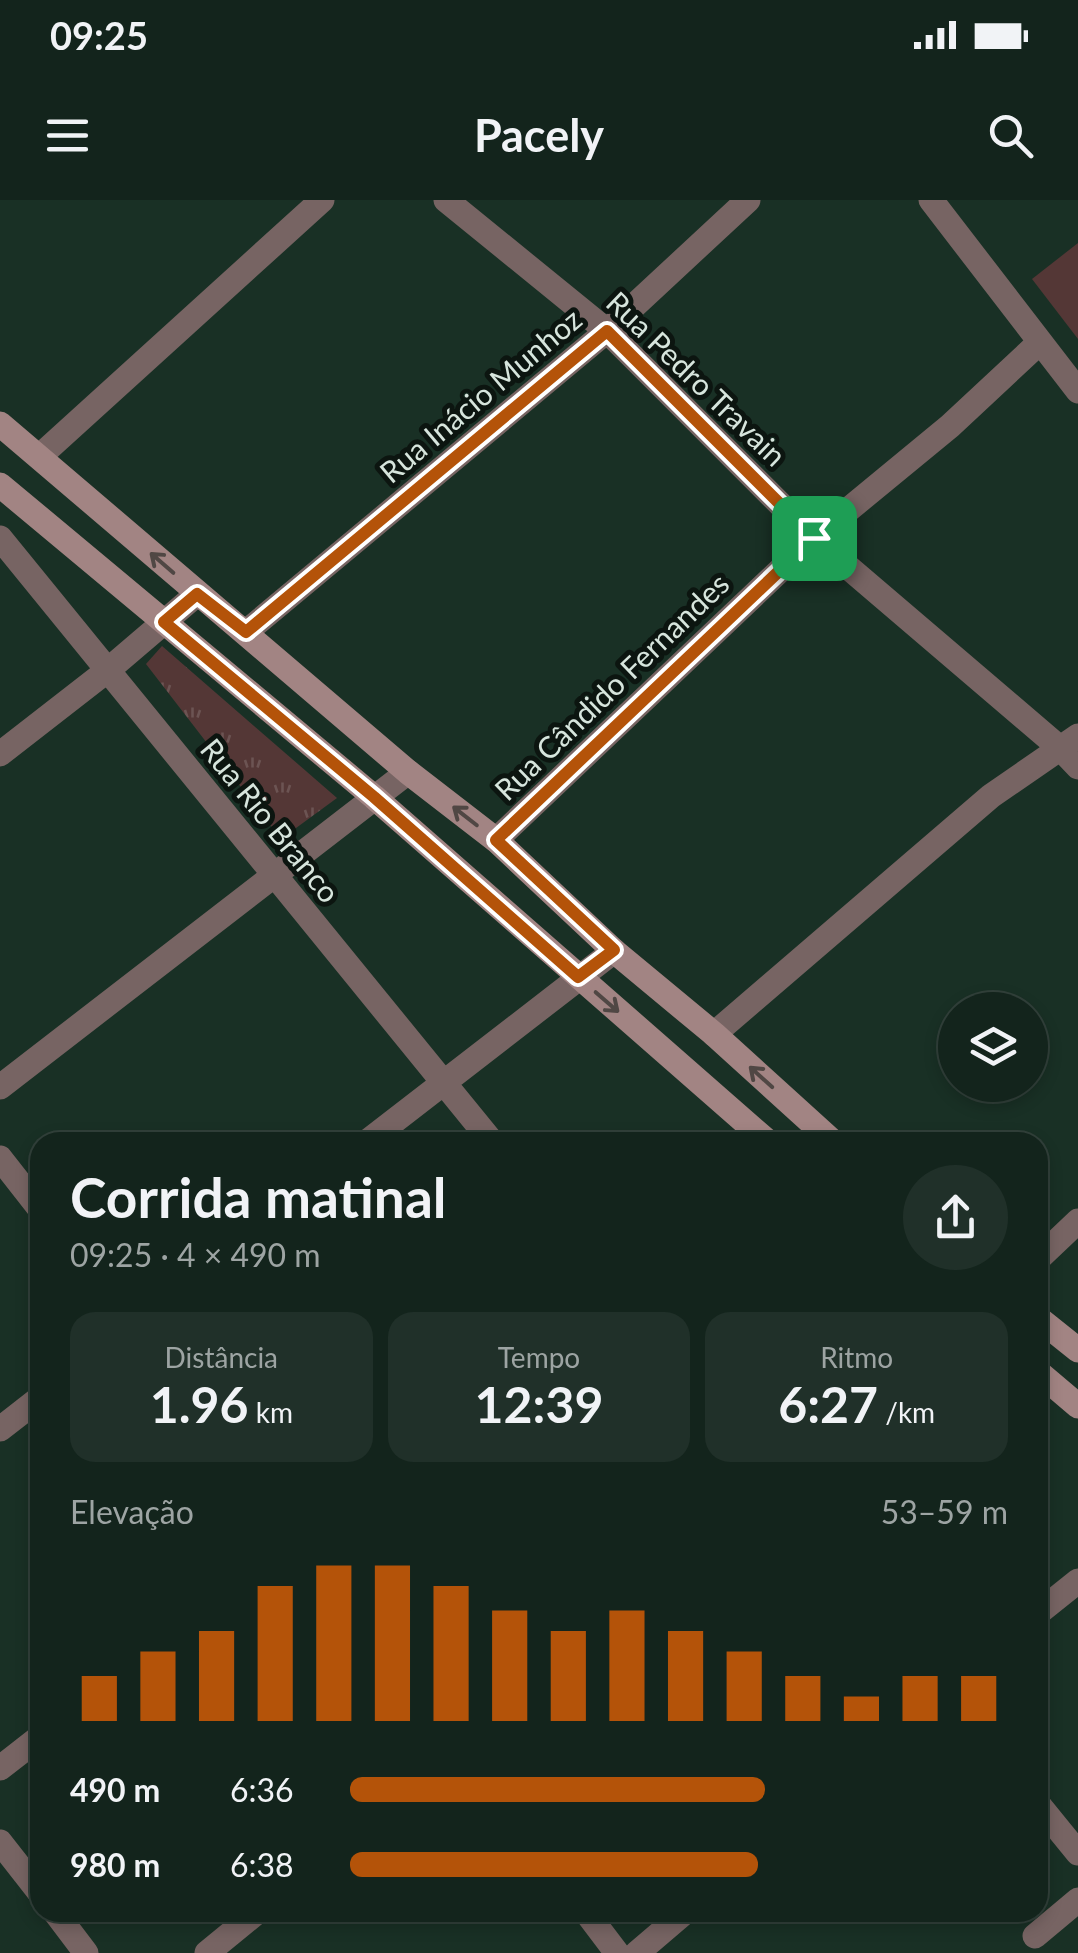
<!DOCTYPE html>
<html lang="pt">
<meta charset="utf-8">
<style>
:root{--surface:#13241c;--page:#203029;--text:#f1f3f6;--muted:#9da4a3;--line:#32413b;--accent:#b45309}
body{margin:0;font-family:Lato,sans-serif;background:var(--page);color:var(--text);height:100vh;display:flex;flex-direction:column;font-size:38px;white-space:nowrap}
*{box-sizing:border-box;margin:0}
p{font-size:32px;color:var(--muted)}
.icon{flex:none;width:55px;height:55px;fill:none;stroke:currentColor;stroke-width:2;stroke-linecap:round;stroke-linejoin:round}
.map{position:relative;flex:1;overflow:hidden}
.drawer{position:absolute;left:30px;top:932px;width:1018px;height:790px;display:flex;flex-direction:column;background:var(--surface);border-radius:30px;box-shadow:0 5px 15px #0003,0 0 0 2px var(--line)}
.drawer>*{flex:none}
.tools{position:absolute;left:938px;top:792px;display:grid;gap:20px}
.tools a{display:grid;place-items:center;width:110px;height:110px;border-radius:50%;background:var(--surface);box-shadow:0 5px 15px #0003,0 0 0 2px var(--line);font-size:50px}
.pin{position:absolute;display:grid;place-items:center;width:85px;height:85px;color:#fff;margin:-42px;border-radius:20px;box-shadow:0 5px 15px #0006}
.round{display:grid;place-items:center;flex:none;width:105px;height:105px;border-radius:52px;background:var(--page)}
.head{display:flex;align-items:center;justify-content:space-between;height:170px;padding:0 40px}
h1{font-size:55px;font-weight:700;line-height:75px}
.metrics{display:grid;grid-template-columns:repeat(3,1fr);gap:15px;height:170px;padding:10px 40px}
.metrics div{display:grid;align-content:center;border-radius:25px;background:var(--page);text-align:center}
.metrics b{font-size:50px;font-weight:700}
.metrics small{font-size:28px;font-weight:400}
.metrics p{font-size:28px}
.chart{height:280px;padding:20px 40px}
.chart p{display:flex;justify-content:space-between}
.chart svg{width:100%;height:180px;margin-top:10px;stroke:var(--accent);stroke-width:6}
ul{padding:0 40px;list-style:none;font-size:32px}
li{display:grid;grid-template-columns:160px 120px 1fr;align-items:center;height:75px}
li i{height:25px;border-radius:12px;background:var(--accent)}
.status{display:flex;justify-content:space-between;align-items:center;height:70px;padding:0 50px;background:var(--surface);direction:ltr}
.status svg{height:28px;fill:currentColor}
header{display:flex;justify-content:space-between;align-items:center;height:130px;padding:0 40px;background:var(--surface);font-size:45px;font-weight:700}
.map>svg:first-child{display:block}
.green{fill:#543736}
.park{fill:url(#park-tufts)}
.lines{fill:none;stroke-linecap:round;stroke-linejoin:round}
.minor{stroke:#776463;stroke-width:25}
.secondary{stroke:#a28483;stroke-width:25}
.oneway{stroke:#504744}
.route-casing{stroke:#fff;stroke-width:20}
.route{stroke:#b45309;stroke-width:12}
.labels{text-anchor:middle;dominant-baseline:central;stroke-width:10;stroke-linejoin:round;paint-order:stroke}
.street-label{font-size:30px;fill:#d7e5dd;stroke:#0c1510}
</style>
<div class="status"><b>09:25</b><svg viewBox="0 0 49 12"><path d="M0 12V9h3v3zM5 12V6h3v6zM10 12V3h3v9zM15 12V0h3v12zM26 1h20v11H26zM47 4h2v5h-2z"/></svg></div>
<header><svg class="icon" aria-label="menu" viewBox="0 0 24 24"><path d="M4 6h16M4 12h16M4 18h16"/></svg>Pacely<svg class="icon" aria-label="search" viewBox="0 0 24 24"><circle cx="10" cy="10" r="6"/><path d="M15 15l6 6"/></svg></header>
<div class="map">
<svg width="1078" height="1753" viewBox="0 0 1078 1753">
<defs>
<pattern id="park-tufts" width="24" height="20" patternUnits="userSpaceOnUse" patternTransform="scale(2.5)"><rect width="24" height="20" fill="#543736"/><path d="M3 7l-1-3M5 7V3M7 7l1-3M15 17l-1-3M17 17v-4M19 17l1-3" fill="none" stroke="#6c5453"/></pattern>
</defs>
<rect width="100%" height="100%" fill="#193025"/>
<!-- green -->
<path class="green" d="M1078,43V139L1032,79Z"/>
<!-- park -->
<path class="park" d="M162,446L337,598L281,639L146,464Z"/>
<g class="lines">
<!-- minor -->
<path class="minor" d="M446,0L607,131L814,338L1061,549L1078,567
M931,0L1078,191
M40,256L322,0
M0,338L492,942
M246,432L607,131L748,0
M0,554L108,470L197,394
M496,640L814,338L950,226L1040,142
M714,834L991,596L1078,536
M0,887L408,572
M367,942L614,751
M0,958L40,1009
M1038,1059L1078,1021
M0,1229L40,1198
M1038,1413L1078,1381
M0,1568L40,1537
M1038,1604L1078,1653
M0,1642L40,1693
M55,1712L86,1753
M586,1712L617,1753
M1035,1736L1078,1700
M207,1753L257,1712
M637,1753L685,1712"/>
<!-- secondary -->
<path class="secondary" d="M0,224L408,572L496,640L614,751L714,834L833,942
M0,285L374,597L768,942
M1038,1118L1078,1150
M1038,1172L1078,1206"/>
</g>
<!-- one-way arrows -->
<defs><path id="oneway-shaft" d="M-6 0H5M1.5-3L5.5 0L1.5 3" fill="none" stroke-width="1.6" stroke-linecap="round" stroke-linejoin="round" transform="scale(2.5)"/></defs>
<g class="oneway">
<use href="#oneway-shaft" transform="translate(162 363) rotate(-139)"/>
<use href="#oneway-shaft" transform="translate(465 616) rotate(-142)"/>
<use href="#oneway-shaft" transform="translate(607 802) rotate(41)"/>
<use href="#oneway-shaft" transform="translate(761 877) rotate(-138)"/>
</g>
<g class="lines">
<!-- route casing -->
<g class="route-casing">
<path id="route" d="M607,131L814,338L496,640L614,750L578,777L374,597L164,422L197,394L246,432Z"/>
</g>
<!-- route -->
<use href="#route" class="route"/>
</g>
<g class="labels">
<!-- street labels -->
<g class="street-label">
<text transform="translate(697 178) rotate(44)">Rua Pedro Travain</text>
<text transform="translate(480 195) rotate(-40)">Rua Inácio Munhoz</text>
<text transform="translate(611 486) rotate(-44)">Rua Cândido Fernandes</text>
<text transform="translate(271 620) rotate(51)">Rua Rio Branco</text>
</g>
</g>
</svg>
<div class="tools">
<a><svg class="icon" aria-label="layers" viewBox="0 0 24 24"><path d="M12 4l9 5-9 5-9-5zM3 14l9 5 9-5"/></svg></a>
</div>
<div class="pin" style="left:814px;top:338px;background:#1e9e55"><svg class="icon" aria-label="arrive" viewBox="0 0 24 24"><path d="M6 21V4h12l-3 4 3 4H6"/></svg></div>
<section class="drawer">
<div class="head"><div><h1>Corrida matinal</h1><p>09:25 · 4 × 490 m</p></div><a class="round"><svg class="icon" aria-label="share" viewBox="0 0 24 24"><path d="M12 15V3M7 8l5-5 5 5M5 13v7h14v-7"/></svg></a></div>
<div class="metrics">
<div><p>Distância</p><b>1.96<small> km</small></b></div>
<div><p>Tempo</p><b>12:39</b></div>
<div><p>Ritmo</p><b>6:27<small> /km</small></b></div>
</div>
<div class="chart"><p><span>Elevação</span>53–59 m</p>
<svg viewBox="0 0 160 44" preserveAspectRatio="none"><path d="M5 44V33M15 44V27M25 44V22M35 44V11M45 44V6M55 44V6M65 44V11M75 44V17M85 44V22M95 44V17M105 44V22M115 44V27M125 44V33M135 44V38M145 44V33M155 44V33"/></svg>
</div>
<ul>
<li><b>490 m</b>6:36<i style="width:63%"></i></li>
<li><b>980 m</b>6:38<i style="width:62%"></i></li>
</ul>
</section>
</div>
